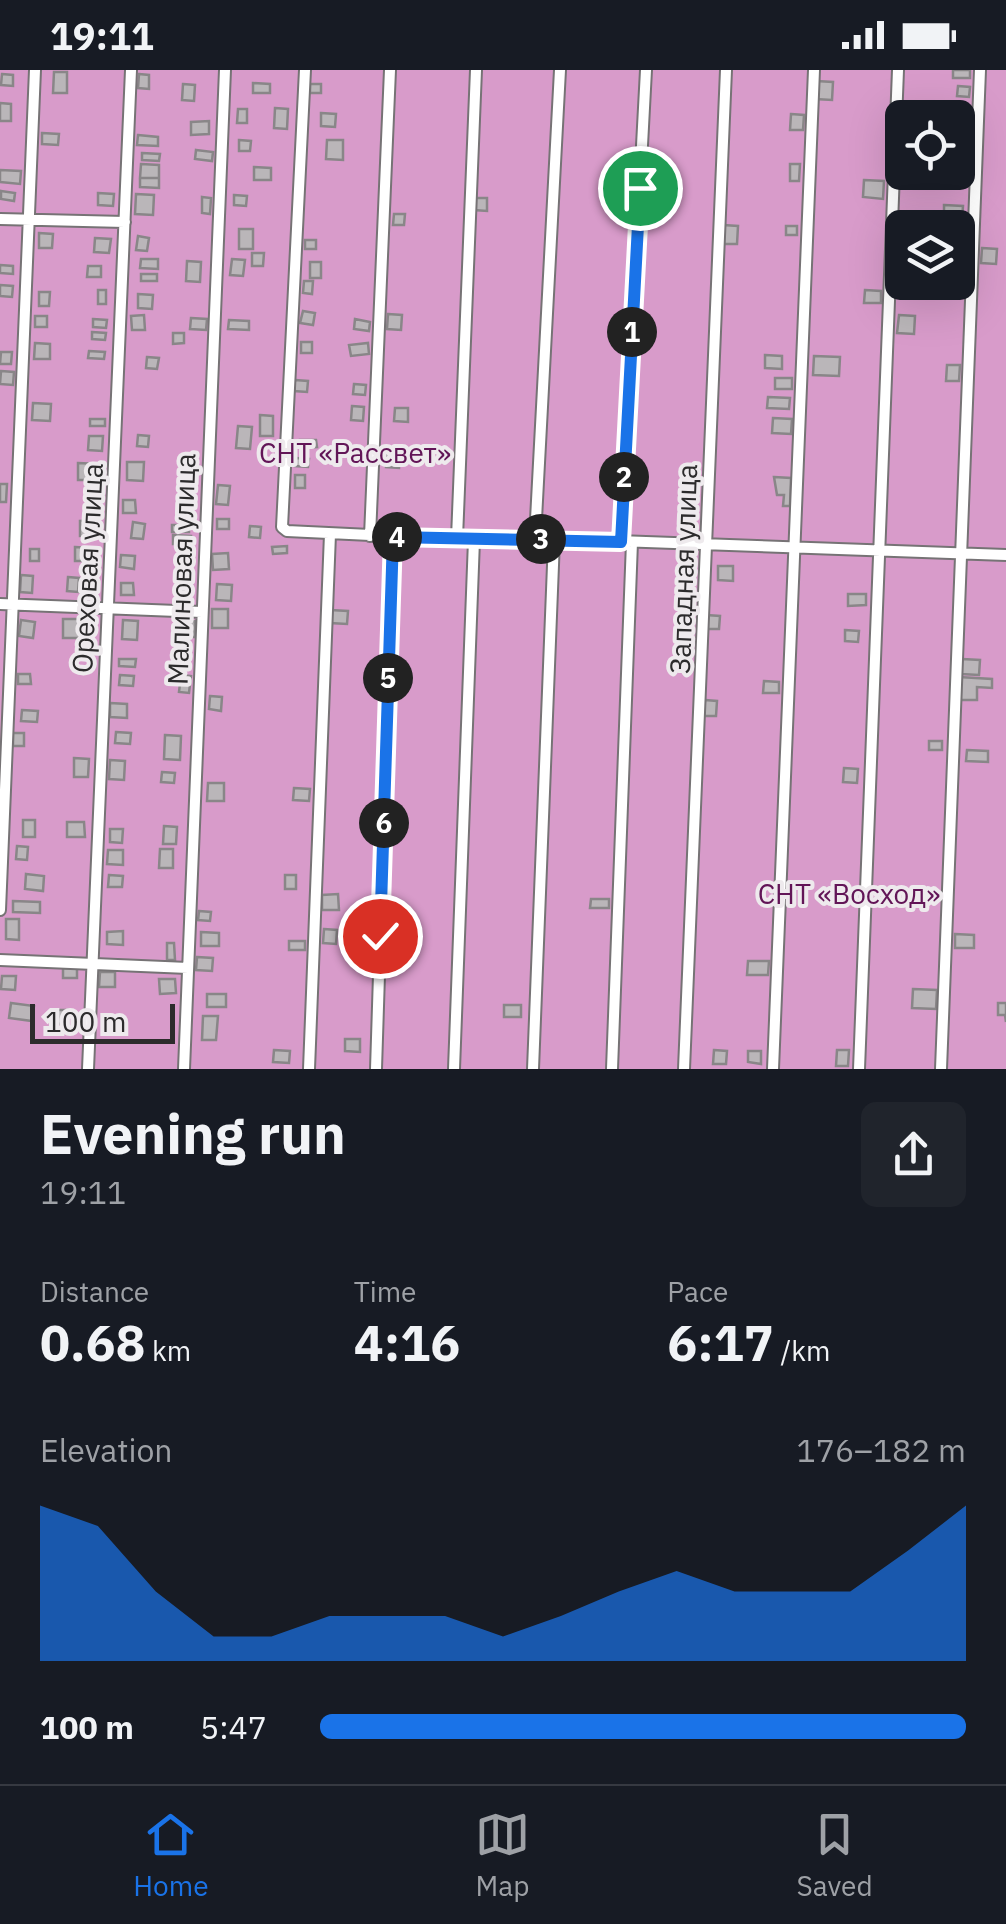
<!DOCTYPE html>
<meta charset="utf-8">
<style>
:root{--surface:#171b24;--page:#20242c;--text:#f1f3f6;--muted:#9ea1a6;--line:#363941;--accent:#1a73e8}
body{margin:0;font-family:"IBM Plex Sans",sans-serif;background:var(--page);color:var(--text);height:100vh;display:flex;flex-direction:column;font-size:38px;white-space:nowrap}
*{box-sizing:border-box;margin:0}
p{font-size:32px;color:var(--muted)}
.icon{flex:none;width:55px;height:55px;fill:none;stroke:currentColor;stroke-width:2;stroke-linecap:round;stroke-linejoin:round}
.map{position:relative;height:999px;overflow:hidden}
.panel{display:flex;flex-direction:column;background:var(--surface);flex:1}
.panel>*{flex:none}
.buttons{position:absolute;left:885px;top:30px;display:grid;gap:20px}
.buttons a{display:grid;place-items:center;width:90px;height:90px;border-radius:15px;background:var(--surface);box-shadow:0 10px 40px #0002;font-size:50px}
.scale{position:absolute;left:30px;bottom:25px;width:145px;box-sizing:border-box;padding-left:10px;border:5px solid #2c2b2c;border-top:0;font-size:28px;line-height:35px;white-space:nowrap;color:#2c2b2c;-webkit-text-stroke:8px #eeeaed;paint-order:stroke}
.pin{position:absolute;display:grid;place-items:center;width:85px;height:85px;color:#fff;margin:-42px;border:5px solid #fff;border-radius:50%;box-shadow:0 2px 10px #0007}
.km{position:absolute;width:50px;height:50px;margin:-25px;border-radius:50%;background:#222;color:#fff;font-size:28px;line-height:50px;text-align:center}
.round{display:grid;place-items:center;flex:none;width:105px;height:105px;border-radius:15px;background:var(--page)}
.overview{display:flex;align-items:center;justify-content:space-between;height:170px;padding:0 40px}
h1{font-size:55px;font-weight:700;line-height:75px}
.stats{display:grid;grid-template-columns:repeat(3,1fr);gap:15px;height:170px;padding:10px 40px}
.stats div{display:grid;align-content:center}
.stats b{font-size:50px;font-weight:700}
.stats small{font-size:28px;font-weight:400}
.stats p{font-size:28px}
.chart{height:280px;padding:20px 40px}
.chart p{display:flex;justify-content:space-between}
.chart svg{width:100%;height:180px;margin-top:10px;fill:var(--accent);opacity:.7}
ul{padding:0 40px;list-style:none;font-size:32px}
li{display:grid;grid-template-columns:160px 120px 1fr;align-items:center;height:75px}
li i{height:25px;border-radius:12px;background:var(--accent)}
.status{display:flex;justify-content:space-between;align-items:center;height:70px;padding:0 50px;background:var(--surface);direction:ltr}
.status svg{height:28px;fill:currentColor}
.dock{display:flex;justify-content:space-around;align-items:center;height:140px;border-top:2px solid var(--line);background:var(--surface);font-size:28px;color:var(--muted)}
.dock a{display:grid;justify-items:center;gap:5px}
.dock .current{color:var(--accent)}
.map>svg:first-child{display:block}
.green{fill:#d89bca;fill-rule:evenodd}
.building{fill:#bab6b9;stroke:#898688;stroke-width:2.5}
.lines{fill:none;stroke-linecap:round;stroke-linejoin:round}
.minor-casing{stroke:#767375;stroke-width:14}
.minor{stroke:#fff;stroke-width:10}
.route-casing{stroke:#fff;stroke-width:20}
.route{stroke:#1a73e8;stroke-width:12}
.labels{text-anchor:middle;dominant-baseline:central;stroke-width:8;stroke-linejoin:round;paint-order:stroke}
.park-label{font-size:28px;fill:#621557;stroke:#eeeaed}
.street-label{font-size:28px;fill:#2c2b2c;stroke:#eeeaed}
</style>
<div class="status"><b>19:11</b><svg viewBox="0 0 49 12"><path d="M0 12V9h3v3zM5 12V6h3v6zM10 12V3h3v9zM15 12V0h3v12zM26 1h20v11H26zM47 4h2v5h-2z"/></svg></div>
<div class="map">
<svg width="1006" height="999" viewBox="0 0 1006 999">
<rect width="100%" height="100%" fill="#e1dde0"/>
<!-- green -->
<path class="green" d="M0,0H1006V999H0ZM902,48H958V102H902ZM902,158H958V212H902Z"/>
<!-- building -->
<path class="building" d="M953,0H970V8H953Z
M54,2H67V23H53Z
M2,4L13,5V16L1,15Z
M139,4L149,5V19L138,18Z
M816,11L833,12L832,30L815,29Z
M253,13L270,14V23H253Z
M183,14L195,15L194,31L182,30Z
M310,14H321V23H310Z
M958,16L970,17L969,27L957,26Z
M0,33L11,34V51H0Z
M275,38L288,39L287,59L274,58Z
M238,39H247V53H237Z
M321,43L336,44L335,57L321,56Z
M791,44L804,45L803,60H790Z
M209,51V64L191,65V52Z
M42,63L59,64L58,75L42,74Z
M138,65L158,67V76L137,75Z
M239,70L251,71L250,81H239Z
M327,70H343V90L326,89Z
M196,80L213,82L212,91L195,89Z
M142,83L160,84L159,91L142,90Z
M141,94L159,95V108H140Z
M790,94H800L799,111H790Z
M254,97L271,98V110H254Z
M0,100L21,101L20,114L0,112Z
M140,108H159V118L140,117Z
M864,110L884,111L883,129L863,127Z
M1,121L15,123L14,131L1,129Z
M98,123L114,124L113,136L98,135Z
M136,124L154,125L153,145L135,144Z
M234,125L247,126L246,136L234,135Z
M202,127L211,128L210,144L202,143Z
M475,128H487V141L474,140Z
M944,135L963,136L962,150H944Z
M394,144H405L404,155H393Z
M723,155L738,156L737,174H722Z
M786,156H797V165H786Z
M239,159H253V179H239Z
M39,163L53,164L52,178H39Z
M138,166L149,168L147,181L136,180Z
M95,168L111,169L109,183L94,182Z
M305,170H316V179H305Z
M982,178L997,179L996,194L981,193Z
M252,183H264L263,196H252Z
M141,189H158V199L140,198Z
M232,189L245,190L243,206L230,205Z
M187,191L201,192L200,212L186,211Z
M310,192H321V208H310Z
M0,195L13,196V204L0,203Z
M88,196H101V207H87Z
M141,204H157V211H141Z
M304,211H313L312,224L303,223Z
M0,215L13,216L12,227L0,226Z
M98,220H106V234H98Z
M865,220L881,221V233H864Z
M39,222H50L49,236H39Z
M138,224L153,225L152,239L138,238Z
M303,241L315,243L313,255L300,253Z
M388,244L402,245L401,260L387,259Z
M144,245L145,260H132L131,246Z
M899,245L915,246L914,264L897,263Z
M35,246H47V257H35Z
M191,248L207,249L206,260L190,259Z
M93,249L107,250L106,258L93,257Z
M355,249L370,252L369,261L354,259Z
M229,250L249,251V260L228,259Z
M92,262L106,263L105,270L92,269Z
M173,263H184V273L173,274Z
M301,272H312V283H301Z
M35,273L50,274V289H34Z
M368,273L369,284L351,286L349,275Z
M89,281L105,282L104,289L88,288Z
M1,282H12L11,294H0Z
M765,285L782,286V299L765,298Z
M814,286L840,287L839,306L813,305Z
M147,287L159,288L157,299L146,298Z
M947,295H960L959,311H946Z
M1,301L14,302L13,315L0,314Z
M775,308H792V319H775Z
M295,310L308,311L307,322L294,321Z
M354,314L366,315L365,325L353,324Z
M768,327L790,328L789,339L767,338Z
M33,333L51,334L50,351L32,350Z
M352,336L364,337L363,351L351,350Z
M395,338H408V352L394,351Z
M260,345L273,346V366H260Z
M773,348L792,349L791,364L772,363Z
M90,349H105V356H90Z
M238,356L252,357L250,379L236,378Z
M138,365L149,366L148,377L137,376Z
M89,366H103L102,381L88,380Z
M300,370H316L317,377L300,378Z
M386,383L399,384V398L386,397Z
M296,388L309,389L308,397L295,396Z
M127,392H144L143,411L127,410Z
M78,393L98,394V410H78Z
M295,405H305V418H295Z
M774,407L791,408L790,436H783L784,425H777Z
M0,414H7L6,432H0Z
M218,415L230,416L228,435L216,434Z
M87,428L101,429L100,442L85,440Z
M123,430H135L136,443H123Z
M217,449H229V459H217Z
M98,450L99,465L80,466V451Z
M133,452L145,454L143,469L131,468Z
M172,455H189V462H172Z
M250,456L261,457L260,468L249,467Z
M173,465L191,466V475L173,474Z
M287,476V483L273,484L272,477Z
M75,477L91,478V491H75Z
M30,479H39V491H30Z
M228,483L229,499L213,500L212,484Z
M121,485L135,486L134,499L120,497Z
M718,496H733V511L718,510Z
M21,505L33,506L32,523L20,522Z
M68,507L79,508L78,522L67,521Z
M176,511L190,512L189,525L176,524Z
M121,513H133L134,525H121Z
M217,514L232,515L231,531L216,530Z
M848,524H866V535L848,536Z
M212,539H228V558H212Z
M330,540L348,541L347,554L330,553Z
M706,545L720,546L719,559H706Z
M63,549H82V568H63Z
M21,550L35,552L33,568L19,566Z
M123,550L138,551L137,570L122,569Z
M182,551H195V567H183Z
M845,560L859,561L858,572L845,571Z
M119,589H136L135,597L119,596Z
M962,589L980,590L979,605L961,604Z
M18,604H30L31,614H18Z
M120,605L134,606L133,616L119,615Z
M181,605L191,606L189,623L179,622Z
M959,607L992,609V618L977,617V630H958Z
M764,611L779,612V623H763Z
M210,626L222,627L221,641L209,639Z
M705,630L717,631L716,646H704Z
M110,633L127,634V648L110,647Z
M22,640L38,641L37,652L21,651Z
M116,662L131,663L130,674L115,673Z
M13,663H24V676H13Z
M165,665L181,666L180,690L164,689Z
M929,671H942V680H929Z
M967,680L988,681V692L966,691Z
M74,688L89,689L88,707H74Z
M110,690L125,691L124,710L109,709Z
M844,698L858,699L857,713L843,712Z
M162,702L175,703L174,713L161,712Z
M208,713H224V731H207Z
M294,718L310,719L309,731L293,730Z
M23,750H35V767H23Z
M67,752H84L85,767H67Z
M164,756L177,757L176,774H163Z
M110,759H123L122,773L110,772Z
M17,776L28,777L27,790L16,789Z
M160,779H173V798H159Z
M108,780H123V795L107,794Z
M26,804L44,806L43,821L25,819Z
M109,805L123,806L122,817H108Z
M285,805H296V819H285Z
M338,824L339,840H322V825Z
M591,829H609V838H590Z
M13,831L40,832V843L13,842Z
M199,841L211,842L210,851L198,850Z
M6,849H19V870L6,869Z
M324,859L337,860L336,874L323,873Z
M123,861V875L107,874V862Z
M201,862L219,863V876H201Z
M955,864L974,865V878H955Z
M289,871H305V880H289Z
M167,873H174L175,890H167Z
M197,887L213,888L212,901L196,900Z
M748,891H769L768,905H747Z
M63,898H77V908H63Z
M100,902H115V917H99Z
M2,906H16L15,920L1,919Z
M159,909H175L176,923L160,924Z
M913,919L937,920L936,939L912,938Z
M207,924H226V937H207Z
M11,933L34,936L32,951L9,948Z
M998,933H1006V952L1005,945H998Z
M504,935H521V947H504Z
M55,940H68V953L55,954Z
M203,946H218L216,970H202Z
M345,969H360V982L345,981Z
M274,980L290,981L289,993L273,992Z
M714,980L727,981L726,994H713Z
M837,980H849L848,996H836Z
M748,981H761V994L748,992Z"/>
<g class="lines">
<!-- minor casing -->
<g class="minor-casing">
<path id="minor" d="M305,0L282,457L287,461L474,470L535,468L1006,485
M0,149L125,152
M370,466L390,0
M457,468L476,0
M535,468L560,0
M621,472L646,0
M0,534L202,542
M0,840L35,0
M0,890L188,898
M88,999L131,0
M184,999L225,0
M309,999L330,464
M376,999L393,467
M454,999L474,470
M533,999L554,470
M612,999L632,472
M684,999L726,0
M773,999L814,0
M859,999L898,0
M941,999L980,0"/>
</g>
<!-- minor -->
<use href="#minor" class="minor"/>
</g>
<g class="lines">
<!-- route casing -->
<g class="route-casing">
<path id="route" d="M380,866L393,467L621,472L640,118"/>
</g>
<!-- route -->
<use href="#route" class="route"/>
</g>
<g class="labels">
<!-- park labels -->
<g class="park-label">
<text x="355" y="382">СНТ «Рассвет»</text>
<text x="849" y="823">СНТ «Восход»</text>
</g>
<!-- street labels -->
<g class="street-label">
<text transform="translate(87 498) rotate(-87)">Ореховая улица</text>
<text transform="translate(181 499) rotate(-88)">Малиновая улица</text>
<text transform="translate(683 499) rotate(-88)">Западная улица</text>
</g>
</g>
</svg>
<div class="buttons">
<a><svg class="icon" aria-label="locate" viewBox="0 0 24 24"><circle cx="12" cy="12" r="6"/><path d="M12 2v4M12 18v4M2 12h4M18 12h4"/></svg></a>
<a><svg class="icon" aria-label="layers" viewBox="0 0 24 24"><path d="M12 4l9 5-9 5-9-5zM3 14l9 5 9-5"/></svg></a>
</div>
<div class="scale">100 m</div>
<div class="pin" style="left:640px;top:118px;background:#1e9e55"><svg class="icon" aria-label="arrive" viewBox="0 0 24 24"><path d="M6 21V4h12l-3 4 3 4H6"/></svg></div>
<div class="pin" style="left:380px;top:866px;background:#d93025"><svg class="icon" aria-label="check" viewBox="0 0 24 24"><path d="M5 12l5 5 9-10"/></svg></div>
<b class="km" style="left:632px;top:262px">1</b>
<b class="km" style="left:624px;top:407px">2</b>
<b class="km" style="left:541px;top:469px">3</b>
<b class="km" style="left:397px;top:467px">4</b>
<b class="km" style="left:388px;top:608px">5</b>
<b class="km" style="left:384px;top:753px">6</b>
</div>
<section class="panel">
<div class="overview"><div><h1>Evening run</h1><p>19:11</p></div><a class="round"><svg class="icon" aria-label="share" viewBox="0 0 24 24"><path d="M12 15V3M7 8l5-5 5 5M5 13v7h14v-7"/></svg></a></div>
<div class="stats">
<div><p>Distance</p><b>0.68<small> km</small></b></div>
<div><p>Time</p><b>4:16</b></div>
<div><p>Pace</p><b>6:17<small> /km</small></b></div>
</div>
<div class="chart"><p><span>Elevation</span>176–182 m</p>
<svg viewBox="0 0 160 44" preserveAspectRatio="none"><path d="M0 44V6L10 11L20 27L30 38L40 38L50 33L60 33L70 33L80 38L90 33L100 27L110 22L120 27L130 27L140 27L150 17L160 6V44z"/></svg>
</div>
<ul>
<li><b>100 m</b>5:47<i style="width:100%"></i></li>
</ul>
</section>
<nav class="dock">
<a class="current"><svg class="icon" aria-label="home" viewBox="0 0 24 24"><path d="M3 11l9-7 9 7M6 9v11h12V9"/></svg>Home</a>
<a><svg class="icon" aria-label="map" viewBox="0 0 24 24"><path d="M3 6l6-2 6 2 6-2v14l-6 2-6-2-6 2zM9 4v14M15 6v14"/></svg>Map</a>
<a><svg class="icon" aria-label="saved" viewBox="0 0 24 24"><path d="M7 4h10v16l-5-4-5 4z"/></svg>Saved</a>
</nav>
